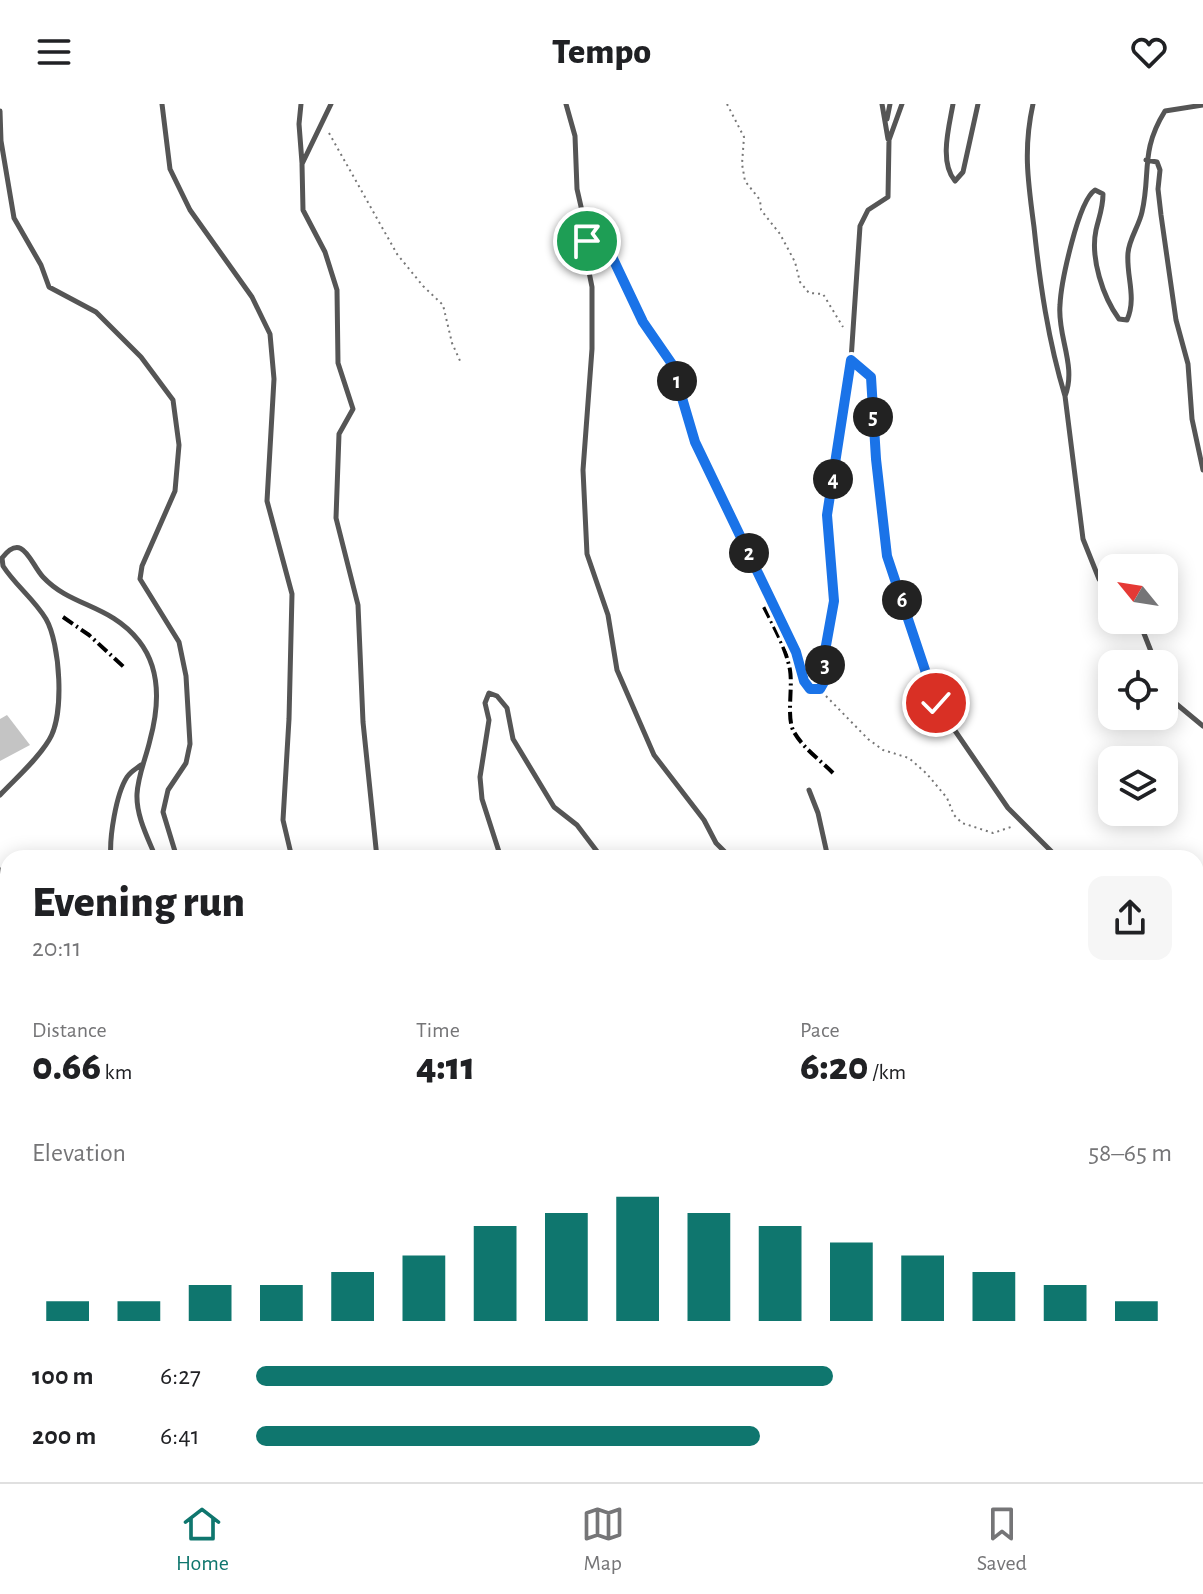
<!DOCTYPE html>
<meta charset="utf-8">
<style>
:root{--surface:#fff;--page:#f6f6f6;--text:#202124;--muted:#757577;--line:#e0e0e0;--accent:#0f766e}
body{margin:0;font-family:"Alegreya Sans",sans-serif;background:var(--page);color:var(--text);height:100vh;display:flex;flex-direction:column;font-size:30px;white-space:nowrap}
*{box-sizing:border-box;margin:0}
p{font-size:26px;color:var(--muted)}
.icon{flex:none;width:44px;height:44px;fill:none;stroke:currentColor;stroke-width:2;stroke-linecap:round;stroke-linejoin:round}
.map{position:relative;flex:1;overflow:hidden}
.side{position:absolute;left:0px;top:746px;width:1204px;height:632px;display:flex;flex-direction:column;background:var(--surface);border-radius:24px 24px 0 0;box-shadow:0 4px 20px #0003}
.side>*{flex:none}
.needle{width:52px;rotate:300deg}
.controls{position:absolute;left:1098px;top:450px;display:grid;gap:16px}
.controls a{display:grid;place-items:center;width:80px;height:80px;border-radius:16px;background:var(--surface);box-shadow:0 4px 20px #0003;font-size:40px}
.pin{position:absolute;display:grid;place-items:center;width:68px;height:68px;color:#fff;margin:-34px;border:4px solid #fff;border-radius:50%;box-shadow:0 2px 8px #0007}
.km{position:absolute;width:40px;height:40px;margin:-20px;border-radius:50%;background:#222;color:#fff;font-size:22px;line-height:40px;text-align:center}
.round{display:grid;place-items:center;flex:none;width:84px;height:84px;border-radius:16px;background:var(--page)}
.overview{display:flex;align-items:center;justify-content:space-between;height:136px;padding:0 32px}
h1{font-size:44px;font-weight:800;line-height:60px}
.stats{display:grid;grid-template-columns:repeat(3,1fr);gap:12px;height:136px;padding:8px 32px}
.stats div{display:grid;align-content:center}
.stats b{font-size:40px;font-weight:800}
.stats small{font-size:22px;font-weight:400}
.stats p{font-size:22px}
.chart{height:224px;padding:16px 32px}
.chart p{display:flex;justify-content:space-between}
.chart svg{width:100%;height:144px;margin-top:8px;stroke:var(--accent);stroke-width:6}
ul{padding:0 32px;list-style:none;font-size:26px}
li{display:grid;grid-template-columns:128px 96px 1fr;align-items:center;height:60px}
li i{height:20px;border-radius:10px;background:var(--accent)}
header{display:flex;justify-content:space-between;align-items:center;height:104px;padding:0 32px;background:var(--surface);font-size:36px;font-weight:800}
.tab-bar{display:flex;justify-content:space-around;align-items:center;height:112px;border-top:2px solid var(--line);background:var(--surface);font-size:22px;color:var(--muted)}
.tab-bar a{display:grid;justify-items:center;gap:4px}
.tab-bar .selected{color:var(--accent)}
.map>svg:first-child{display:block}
.building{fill:#c4c4c4}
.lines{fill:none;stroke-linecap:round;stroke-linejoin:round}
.path{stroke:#777;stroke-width:2;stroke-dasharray:2 4;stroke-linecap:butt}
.lane{stroke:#555;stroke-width:5}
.rail{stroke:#000;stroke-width:4;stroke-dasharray:12 4 2 4;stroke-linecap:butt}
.route-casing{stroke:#fff;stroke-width:16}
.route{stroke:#1a73e8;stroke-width:10}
</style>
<header><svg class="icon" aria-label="menu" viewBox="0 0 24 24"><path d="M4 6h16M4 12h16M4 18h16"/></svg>Tempo<svg class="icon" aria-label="heart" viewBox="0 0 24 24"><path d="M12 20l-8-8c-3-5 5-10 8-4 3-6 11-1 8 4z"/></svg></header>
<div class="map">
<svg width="1203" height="1378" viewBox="0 0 1203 1378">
<rect width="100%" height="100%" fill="#fff"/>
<!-- building -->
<path class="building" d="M7,611L30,641L0,657V615Z"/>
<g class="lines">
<!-- path -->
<path class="path" d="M727,0L744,33L742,60L745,77L760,96L761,106L780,130L795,158L800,178L809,189L823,190L843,223
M329,29L397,150L423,182L443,201L452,239L461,259
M826,592L868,635L883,646L909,654L927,670L947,694L954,711L962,719L993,729L1014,722"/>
<!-- lane -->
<path class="lane" d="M162,0L170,65L190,106L252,193L270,230L274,275L267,397L292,490L289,615L283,716L292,754
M301,0L299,20L302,59
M331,0L302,60L303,106L325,148L337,186L338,259L353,305L339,330L336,414L358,501L363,618L377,754
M566,0L575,32L577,85L582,107L606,140L643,218L672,260L695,338L796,548L804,577L810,585H820L824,578L825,547L834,497L827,411L851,256L860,122L868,106L888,93L889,36L902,0
M882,0L888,35
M953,0C949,23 939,58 955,77L963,68L978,0
M1033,0C1023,45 1028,78 1034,123C1040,180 1048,236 1065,292C1077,262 1057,232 1060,201C1061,179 1078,97 1095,86L1103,90C1103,104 1099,113 1096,126C1090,154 1103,193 1119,215L1127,216C1137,193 1126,172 1128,149C1129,135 1139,122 1142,108C1151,69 1140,47 1165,7L1203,1
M0,7L1,37L14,114L41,161L49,183L96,208L141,253L173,296L179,341L175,387L142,462L140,475L179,538L186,572L190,640L186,659L168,686L163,708L177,754
M887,15L890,0
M1146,56L1157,58L1160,66L1158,85L1161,111L1176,216L1188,260L1192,315L1203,366
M595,126L587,137L585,148L592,183V245L583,366L587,450L608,511L617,566L654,651L704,716L716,739L731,754
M851,256L871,273L876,355L887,452L936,599L1008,704L1058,754
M1065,292L1083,435L1099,475L1112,490
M1134,516L1143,527L1156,560
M1164,583L1168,593L1203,622
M809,686L818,709L828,754
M0,691C16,674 37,656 49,636C65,611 60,539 46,515C34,495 15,481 3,462L2,454C23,427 30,459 43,473C71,503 110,500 139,537C161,565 159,603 150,636C146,654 138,671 137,690C136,712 148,734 156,754
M111,754C109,734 116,690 127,673C131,667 136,665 141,661
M501,754L482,695L480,673L489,616L485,599L489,589L497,592L507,604L513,635L554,703L577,721L602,754
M0,766V775
M0,806L8,824
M1196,865L1203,871
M1196,936L1203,942
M1196,976L1203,980
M0,1170L8,1169
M1196,1192L1203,1198
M631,1370L638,1378
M922,1370L925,1378
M980,1378L983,1370"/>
<!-- rail -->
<path class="rail" d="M764,503C774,523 786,544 790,566C793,585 786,614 794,628C803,644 820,656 833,669
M63,513L89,531L126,565"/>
</g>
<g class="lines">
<!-- route casing -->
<g class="route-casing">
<path id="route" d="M587,137L595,126L606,140L643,218L672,260L695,338L796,548L804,577L810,585H820L824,578L825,547L834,497L827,411L851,256L871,273L876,355L887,452L936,599"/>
</g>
<!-- route -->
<use href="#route" class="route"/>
</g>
</svg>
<div class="controls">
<a><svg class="needle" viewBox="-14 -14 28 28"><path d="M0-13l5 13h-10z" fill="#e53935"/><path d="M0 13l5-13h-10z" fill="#757577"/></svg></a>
<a><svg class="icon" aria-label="locate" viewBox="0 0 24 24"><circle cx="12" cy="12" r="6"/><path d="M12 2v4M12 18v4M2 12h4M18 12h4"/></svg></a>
<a><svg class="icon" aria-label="layers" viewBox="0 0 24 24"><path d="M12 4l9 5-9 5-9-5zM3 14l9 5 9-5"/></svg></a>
</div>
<div class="pin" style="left:587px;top:137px;background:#1e9e55"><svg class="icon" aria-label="arrive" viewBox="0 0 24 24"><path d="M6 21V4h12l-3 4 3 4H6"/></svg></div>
<div class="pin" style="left:936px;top:599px;background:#d93025"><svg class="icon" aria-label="check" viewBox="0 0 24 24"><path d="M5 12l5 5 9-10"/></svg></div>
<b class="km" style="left:677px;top:277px">1</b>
<b class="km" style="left:749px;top:449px">2</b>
<b class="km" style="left:825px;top:561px">3</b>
<b class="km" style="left:833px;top:375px">4</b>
<b class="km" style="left:873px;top:313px">5</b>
<b class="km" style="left:902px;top:496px">6</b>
<section class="side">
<div class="overview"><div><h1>Evening run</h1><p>20:11</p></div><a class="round"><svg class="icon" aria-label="share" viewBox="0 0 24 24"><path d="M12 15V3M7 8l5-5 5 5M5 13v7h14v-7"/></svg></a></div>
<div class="stats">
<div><p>Distance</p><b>0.66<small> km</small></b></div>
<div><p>Time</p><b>4:11</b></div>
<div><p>Pace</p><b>6:20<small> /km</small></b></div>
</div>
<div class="chart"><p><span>Elevation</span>58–65 m</p>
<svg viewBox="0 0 160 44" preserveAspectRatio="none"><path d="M5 44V38M15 44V38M25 44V33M35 44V33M45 44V29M55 44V24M65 44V15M75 44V11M85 44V6M95 44V11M105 44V15M115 44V20M125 44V24M135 44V29M145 44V33M155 44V38"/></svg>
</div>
<ul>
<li><b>100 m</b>6:27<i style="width:63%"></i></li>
<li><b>200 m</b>6:41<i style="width:55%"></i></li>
</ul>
</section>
</div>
<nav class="tab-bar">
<a class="selected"><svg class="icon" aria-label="home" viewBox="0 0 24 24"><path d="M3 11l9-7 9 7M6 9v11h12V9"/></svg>Home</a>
<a><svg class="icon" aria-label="map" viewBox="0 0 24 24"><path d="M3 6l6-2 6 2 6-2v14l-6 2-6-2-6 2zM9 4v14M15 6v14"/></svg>Map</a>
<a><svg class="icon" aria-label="saved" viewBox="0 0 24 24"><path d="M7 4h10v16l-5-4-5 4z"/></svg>Saved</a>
</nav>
